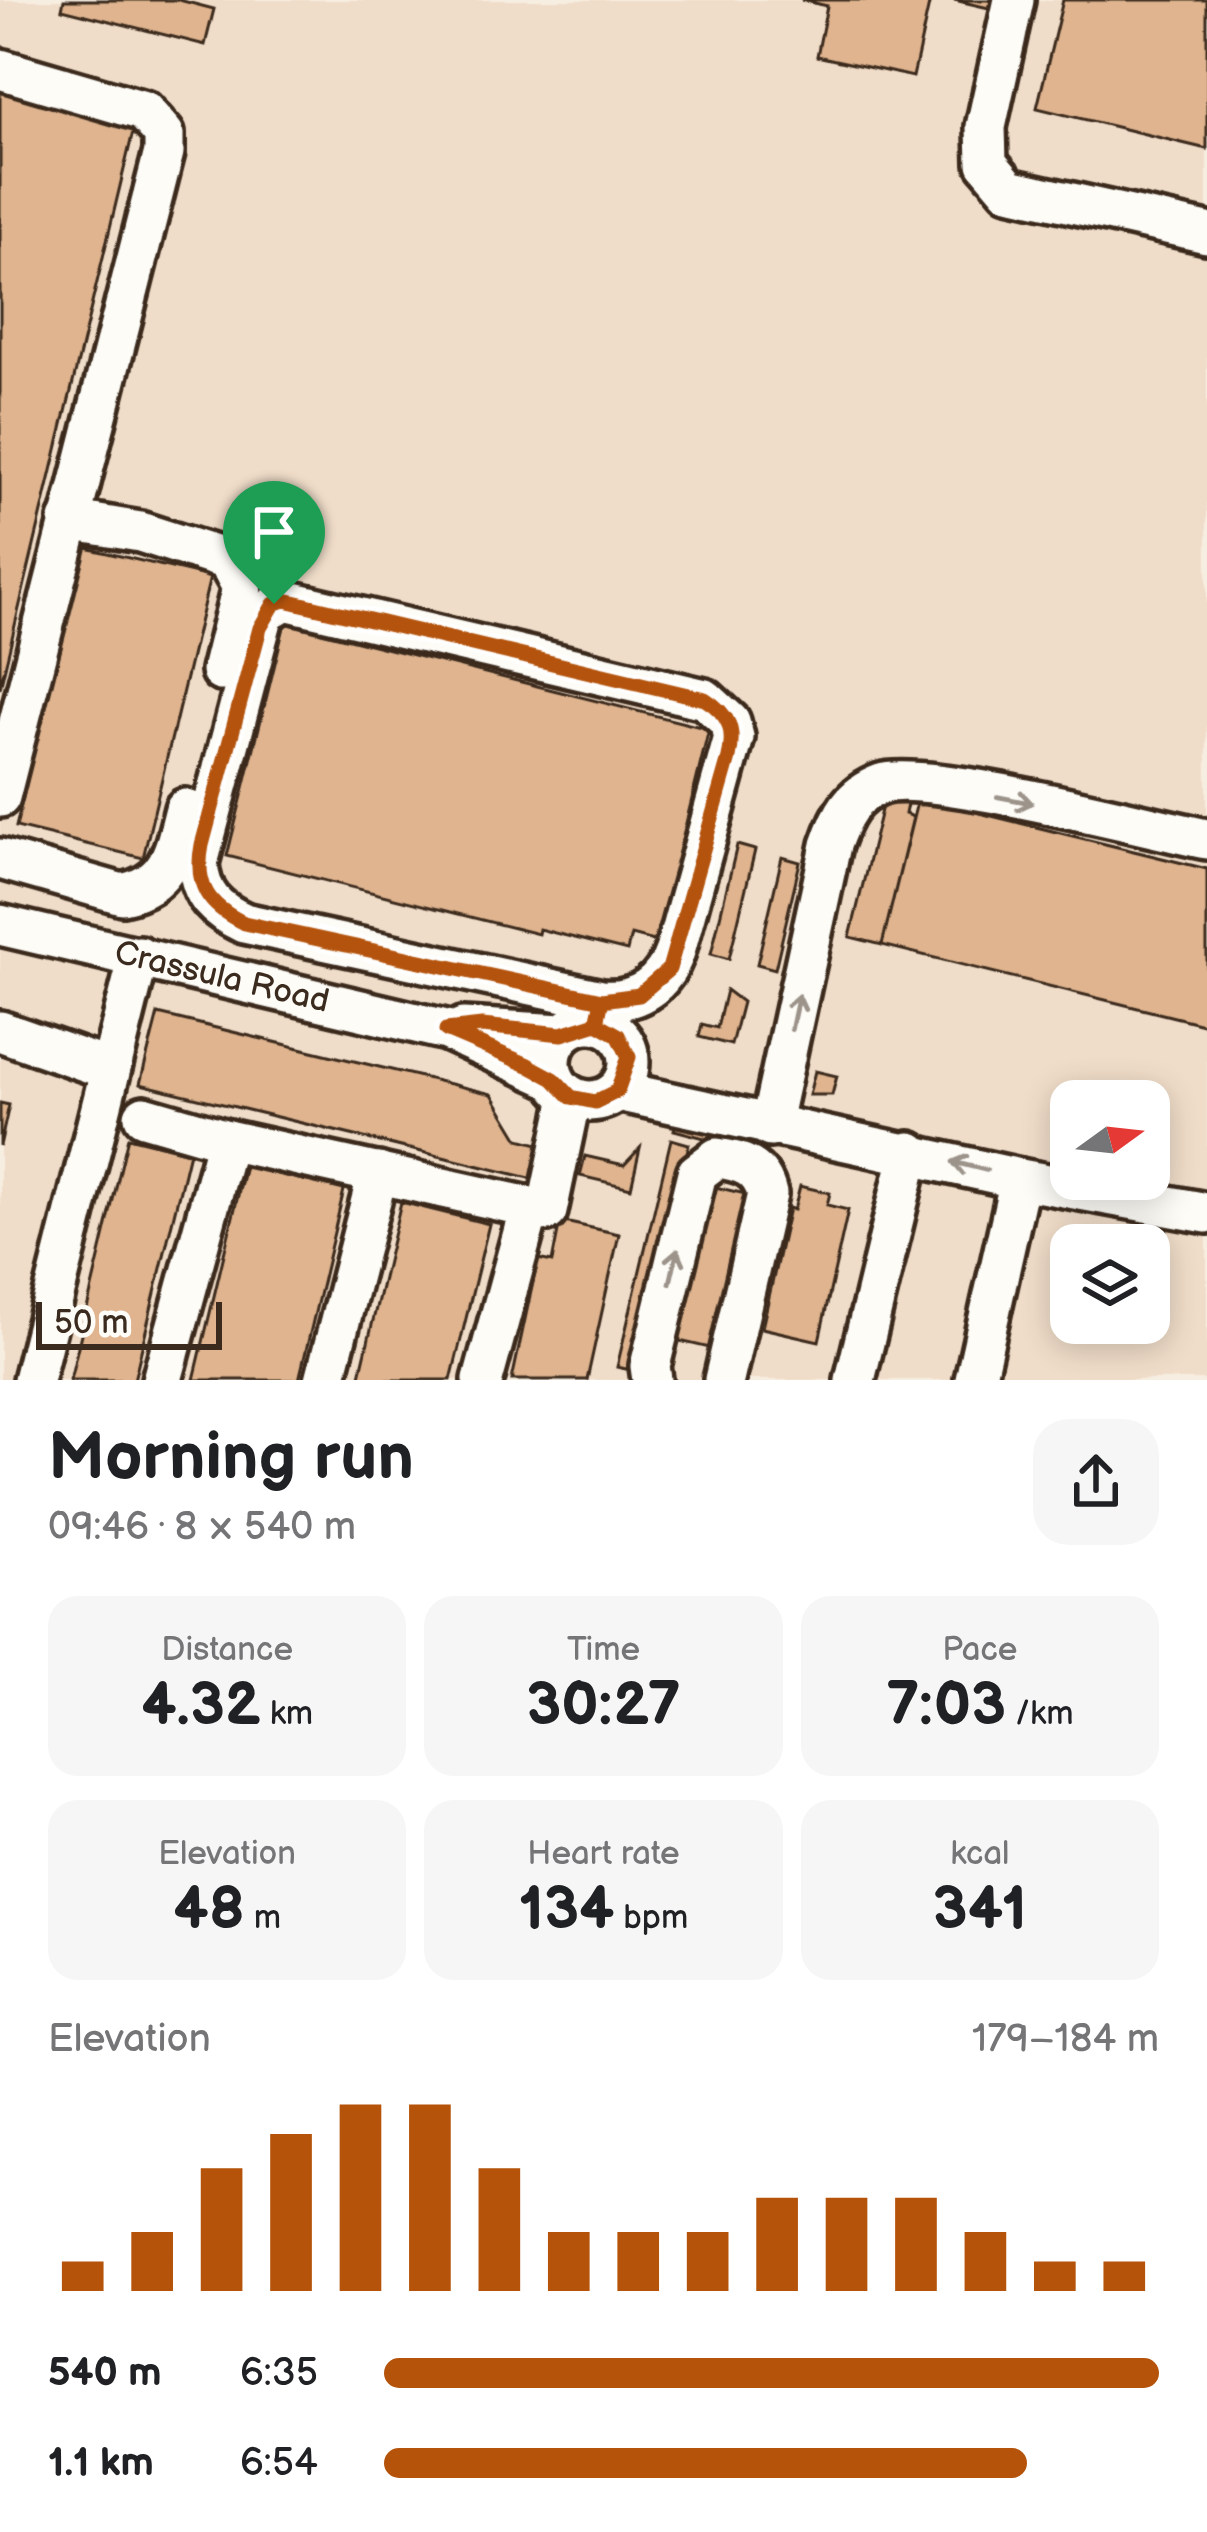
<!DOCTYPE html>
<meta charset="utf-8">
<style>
:root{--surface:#fff;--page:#f6f6f6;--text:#202124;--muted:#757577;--accent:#b45309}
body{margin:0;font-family:"Balsamiq Sans",sans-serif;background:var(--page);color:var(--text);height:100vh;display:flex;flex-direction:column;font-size:45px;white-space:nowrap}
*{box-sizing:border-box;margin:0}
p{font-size:39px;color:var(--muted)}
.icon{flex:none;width:66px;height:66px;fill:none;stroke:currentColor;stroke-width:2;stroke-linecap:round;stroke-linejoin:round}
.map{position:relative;height:1380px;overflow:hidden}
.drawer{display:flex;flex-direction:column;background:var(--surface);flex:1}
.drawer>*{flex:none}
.needle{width:78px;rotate:75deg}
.tools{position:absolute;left:1050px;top:1080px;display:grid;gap:24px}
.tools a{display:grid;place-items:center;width:120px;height:120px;border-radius:24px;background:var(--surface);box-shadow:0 6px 30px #0003;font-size:60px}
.scale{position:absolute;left:36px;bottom:30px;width:186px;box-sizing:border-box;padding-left:12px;border:6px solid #3b2a1e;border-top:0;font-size:33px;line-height:42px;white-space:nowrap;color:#3b2a1e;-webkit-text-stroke:9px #fdfcf7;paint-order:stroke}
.pin{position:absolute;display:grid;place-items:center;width:102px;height:102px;color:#fff;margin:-123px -51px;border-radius:50% 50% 50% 0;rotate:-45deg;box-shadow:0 0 12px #0007}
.pin .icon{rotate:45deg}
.round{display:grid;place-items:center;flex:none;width:126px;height:126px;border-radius:36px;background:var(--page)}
.overview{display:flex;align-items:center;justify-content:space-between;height:204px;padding:0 48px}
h1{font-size:66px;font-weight:800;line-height:90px}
.figures{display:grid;grid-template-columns:repeat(3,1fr);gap:18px;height:204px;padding:12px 48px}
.figures div{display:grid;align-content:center;border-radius:30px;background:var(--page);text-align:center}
.figures b{font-size:60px;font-weight:800}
.figures small{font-size:33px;font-weight:400}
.figures p{font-size:33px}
.chart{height:336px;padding:24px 48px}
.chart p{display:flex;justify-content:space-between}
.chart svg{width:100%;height:216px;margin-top:12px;stroke:var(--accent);stroke-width:6}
ul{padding:0 48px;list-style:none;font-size:39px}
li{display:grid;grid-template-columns:192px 144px 1fr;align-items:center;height:90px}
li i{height:30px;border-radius:15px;background:var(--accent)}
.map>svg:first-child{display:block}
.built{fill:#f0ddc9;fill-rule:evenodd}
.building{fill:#dfb48f;stroke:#3b2a1e;stroke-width:3}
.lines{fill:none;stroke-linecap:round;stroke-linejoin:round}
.minor-casing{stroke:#3b2a1e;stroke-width:48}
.minor{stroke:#fdfcf7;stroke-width:39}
.oneway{stroke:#9c938a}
.route-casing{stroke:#fff;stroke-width:24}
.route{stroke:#b45309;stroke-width:15}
.labels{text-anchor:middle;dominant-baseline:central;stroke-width:10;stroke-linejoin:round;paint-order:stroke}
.street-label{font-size:33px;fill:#3b2a1e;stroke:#fdfcf7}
</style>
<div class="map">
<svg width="1207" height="1380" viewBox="0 0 1207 1380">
<rect width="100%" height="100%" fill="#f7eee2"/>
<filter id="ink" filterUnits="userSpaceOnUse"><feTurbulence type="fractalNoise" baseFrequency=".00833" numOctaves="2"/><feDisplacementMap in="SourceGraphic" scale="24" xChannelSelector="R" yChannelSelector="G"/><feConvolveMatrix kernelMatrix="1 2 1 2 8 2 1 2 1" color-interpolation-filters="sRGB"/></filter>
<g filter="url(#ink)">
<!-- built -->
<path class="built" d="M0,0H1207V1380H0ZM1071,1101H1149V1179H1071ZM1071,1245H1149V1323H1071Z"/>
<!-- building -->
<path class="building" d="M64,0H179L214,9L205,45L62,9Z
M801,0H930L913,77L817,56L827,6Z
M954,0H995L993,9Z
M1063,0H1207V149L1037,108Z
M0,82L137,115L0,688Z
M82,547L210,577L143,858L16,827Z
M285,623L709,729L657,942L631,935L627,951L539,929L538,934L227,856Z
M884,798L907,804L905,814L913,817L882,945L850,937Z
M918,798L1207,869V1025L882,945Z
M737,845L755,850L729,959L711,954Z
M782,857L800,862L775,969L757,964Z
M726,990L742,1002L731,1045L699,1037L702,1024L717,1028Z
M158,1014L492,1094L519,1139L546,1146L538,1180L140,1084Z
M815,1071L837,1076L832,1095H809Z
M0,1103L9,1105L0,1146Z
M678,1115L713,1124L708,1139L674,1130Z
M128,1137L189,1152L134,1380H70Z
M671,1139L689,1144L635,1371L617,1367Z
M640,1148L631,1188L580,1176L585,1156L624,1165Z
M245,1166L344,1190L299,1380H194Z
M711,1186L750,1195L714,1349L675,1340Z
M800,1186L830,1193L827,1205L848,1210L819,1341L762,1328L789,1208L794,1210Z
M401,1202L489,1224L451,1380H359Z
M560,1221L619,1234L587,1380H512L538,1259L552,1262Z"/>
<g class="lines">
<!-- minor casing -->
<g class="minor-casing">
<g id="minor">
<path d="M1014,0L986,127L987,163L1009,189L1207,233"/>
<path d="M0,69L144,111L164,134V152L0,797"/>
<path d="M69,520L140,532L227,560L242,587L221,671"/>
<path d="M285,600L705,699L730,722L734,737L675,951C664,984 638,1003 602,1000L244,923C216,910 200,896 198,863L264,613Z"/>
<path d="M0,859L122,894C170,884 174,852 185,809"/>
<path id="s1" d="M0,925L446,1030L554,1079"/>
<circle cx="590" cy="1062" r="39"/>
<path d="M463,1028L562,1034"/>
<path d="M0,1031L108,1069"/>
<path d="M617,1091L1020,1179L1207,1213"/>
<path d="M144,1116L227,1140L547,1211L571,1097"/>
<path d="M770,1127L831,845C841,816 851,795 881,784C926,769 1147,827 1207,839"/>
<path d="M33,1380L139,956"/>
<path d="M162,1380L227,1140"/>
<path d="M325,1380L378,1173"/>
<path d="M483,1380L530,1207"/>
<path d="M652,1380L650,1366L697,1173L717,1158C741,1161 761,1167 767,1194L724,1380"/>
<path d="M855,1380L910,1152"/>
<path d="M975,1380L1020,1179"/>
</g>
</g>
<!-- minor -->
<use href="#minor" class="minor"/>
</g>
<!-- one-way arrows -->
<defs><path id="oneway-shaft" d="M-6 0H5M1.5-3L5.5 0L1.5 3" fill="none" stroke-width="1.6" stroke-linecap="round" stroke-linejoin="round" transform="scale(3)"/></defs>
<g class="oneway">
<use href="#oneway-shaft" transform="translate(1015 800) rotate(11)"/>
<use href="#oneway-shaft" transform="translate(795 1012) rotate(-78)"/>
<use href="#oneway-shaft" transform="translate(969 1166) rotate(-166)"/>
<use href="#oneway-shaft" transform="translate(674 1266) rotate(-77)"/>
</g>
</g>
<g class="lines" filter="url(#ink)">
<!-- route casing -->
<g class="route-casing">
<path id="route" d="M274,604L260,628L202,845C194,885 208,906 244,923L602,1000L597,1023L562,1034L482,1026L446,1030L528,1065L554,1079L571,1097L595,1102L617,1091L629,1057L618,1035L597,1023L602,1000L639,995L669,969L729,758C735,730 730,715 705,699L285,600L274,604"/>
</g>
<!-- route -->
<use href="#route" class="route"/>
</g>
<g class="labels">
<!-- street labels -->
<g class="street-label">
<text stroke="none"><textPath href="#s1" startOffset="228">Crassula Road</textPath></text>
</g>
</g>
</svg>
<div class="tools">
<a><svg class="needle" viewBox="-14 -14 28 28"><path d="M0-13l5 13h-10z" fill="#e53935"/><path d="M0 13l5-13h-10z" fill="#757577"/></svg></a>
<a><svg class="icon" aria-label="layers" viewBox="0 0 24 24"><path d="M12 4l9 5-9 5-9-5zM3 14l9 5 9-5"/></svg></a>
</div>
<div class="scale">50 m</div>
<div class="pin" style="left:274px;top:604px;background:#1e9e55"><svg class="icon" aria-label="arrive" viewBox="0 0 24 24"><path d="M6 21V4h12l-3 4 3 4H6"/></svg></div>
</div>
<section class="drawer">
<div class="overview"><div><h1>Morning run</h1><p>09:46 · 8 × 540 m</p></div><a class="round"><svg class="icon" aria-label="share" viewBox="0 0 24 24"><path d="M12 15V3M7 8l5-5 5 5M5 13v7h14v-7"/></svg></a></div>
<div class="figures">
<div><p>Distance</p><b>4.32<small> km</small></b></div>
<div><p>Time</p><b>30:27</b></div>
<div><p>Pace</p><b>7:03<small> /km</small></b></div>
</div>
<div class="figures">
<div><p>Elevation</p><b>48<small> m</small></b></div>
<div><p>Heart rate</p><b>134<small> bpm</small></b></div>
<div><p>kcal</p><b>341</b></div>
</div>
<div class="chart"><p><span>Elevation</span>179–184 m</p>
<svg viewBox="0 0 160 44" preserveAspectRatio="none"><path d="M5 44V38M15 44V32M25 44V19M35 44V12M45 44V6M55 44V6M65 44V19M75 44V32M85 44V32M95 44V32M105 44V25M115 44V25M125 44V25M135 44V32M145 44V38M155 44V38"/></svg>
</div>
<ul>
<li><b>540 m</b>6:35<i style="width:100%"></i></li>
<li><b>1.1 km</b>6:54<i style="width:83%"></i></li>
</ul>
</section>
